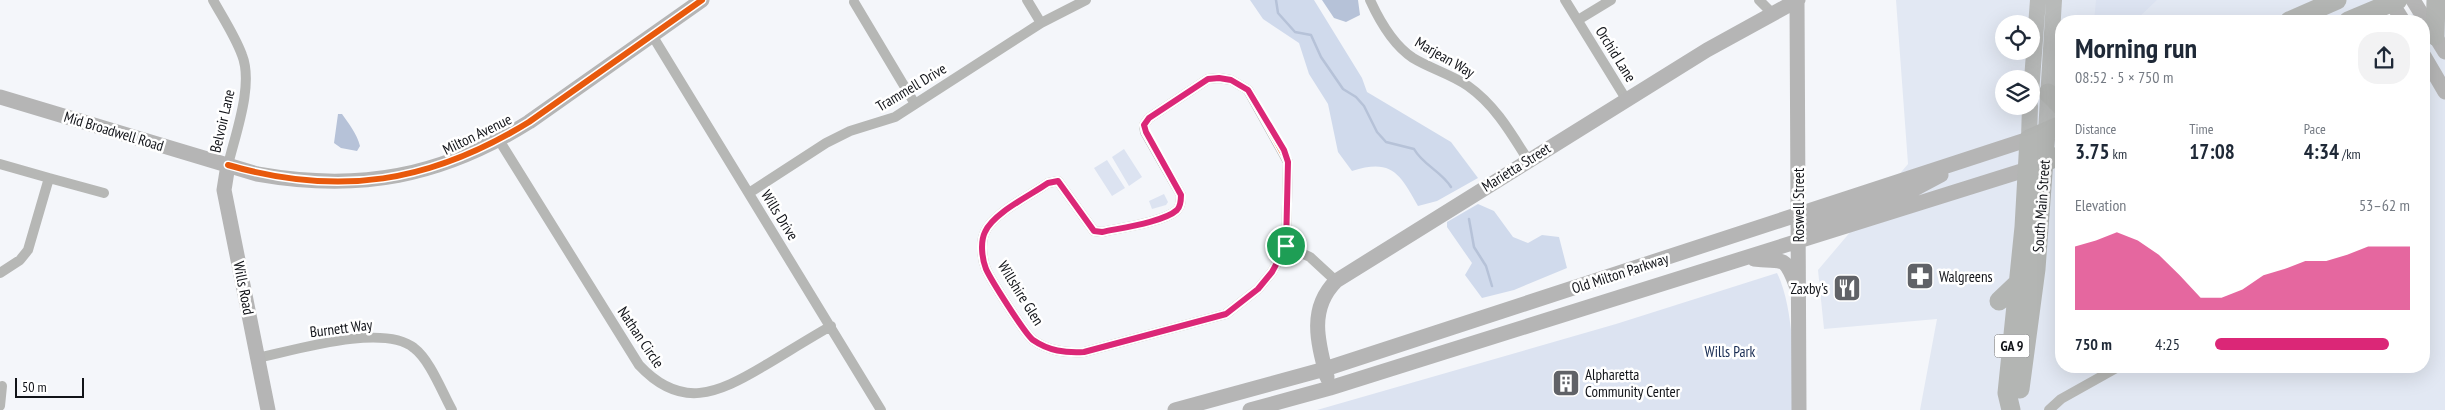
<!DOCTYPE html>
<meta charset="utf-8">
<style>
:root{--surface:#fff;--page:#f2f2f3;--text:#1f2937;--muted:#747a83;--accent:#db2777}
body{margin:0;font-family:"PT Sans Narrow",sans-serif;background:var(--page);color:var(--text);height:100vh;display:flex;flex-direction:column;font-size:19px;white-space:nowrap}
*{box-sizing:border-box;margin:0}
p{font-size:16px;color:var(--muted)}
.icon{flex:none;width:28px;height:28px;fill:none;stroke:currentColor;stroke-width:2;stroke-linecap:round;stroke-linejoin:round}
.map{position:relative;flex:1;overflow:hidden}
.drawer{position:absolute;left:2055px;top:15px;width:375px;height:358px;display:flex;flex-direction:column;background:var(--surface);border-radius:20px;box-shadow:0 5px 20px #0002}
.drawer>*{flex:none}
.controls{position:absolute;left:1995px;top:15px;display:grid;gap:10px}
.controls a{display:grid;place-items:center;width:45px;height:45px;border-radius:50%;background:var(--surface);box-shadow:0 5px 20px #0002;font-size:25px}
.scale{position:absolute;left:15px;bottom:12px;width:69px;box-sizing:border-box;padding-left:5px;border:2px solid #111318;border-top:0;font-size:14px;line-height:18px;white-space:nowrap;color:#111318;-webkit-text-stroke:4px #fff;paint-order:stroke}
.pin{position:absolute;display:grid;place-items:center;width:42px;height:42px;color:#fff;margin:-21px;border:2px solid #fff;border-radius:50%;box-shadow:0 1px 5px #0007}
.round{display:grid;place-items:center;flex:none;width:52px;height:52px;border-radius:20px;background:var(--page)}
.summary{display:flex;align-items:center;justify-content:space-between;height:85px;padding:0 20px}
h1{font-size:28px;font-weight:800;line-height:38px}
.figures{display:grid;grid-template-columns:repeat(3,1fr);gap:8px;height:85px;padding:5px 20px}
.figures div{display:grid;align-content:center}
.figures b{font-size:21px;font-weight:800}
.figures small{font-size:14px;font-weight:400}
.figures p{font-size:14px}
.chart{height:140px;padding:10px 20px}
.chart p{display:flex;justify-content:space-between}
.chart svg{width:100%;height:90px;margin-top:5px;fill:var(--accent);opacity:.7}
ul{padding:0 20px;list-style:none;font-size:16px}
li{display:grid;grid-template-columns:80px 60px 1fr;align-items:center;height:38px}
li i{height:12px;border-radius:6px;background:var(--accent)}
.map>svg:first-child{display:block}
.built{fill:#e2e8f3;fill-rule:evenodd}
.green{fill:#dce3f1}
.forest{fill:#d0daec}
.water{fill:#b6c2d8}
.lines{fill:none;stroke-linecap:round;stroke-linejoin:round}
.stream{stroke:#b6c2d8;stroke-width:2.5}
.street{stroke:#b6b7b5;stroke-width:10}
.secondary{stroke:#b5b5b5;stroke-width:15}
.primary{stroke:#b8bab9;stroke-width:16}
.highway{stroke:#b3b5b3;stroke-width:19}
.cycleway-casing{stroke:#fff;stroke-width:9}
.cycleway{stroke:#e8590c;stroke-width:6}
.route-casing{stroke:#fff;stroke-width:10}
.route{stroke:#db2777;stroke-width:6}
.labels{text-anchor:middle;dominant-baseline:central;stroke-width:5;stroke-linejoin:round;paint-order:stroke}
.shield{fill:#fff;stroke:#585a5d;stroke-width:1}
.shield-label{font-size:14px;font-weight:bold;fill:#111318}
.street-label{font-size:15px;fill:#111318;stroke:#fff}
.poi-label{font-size:15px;fill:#111318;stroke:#fff;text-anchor:start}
.park-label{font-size:15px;fill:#172b52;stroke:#fff}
</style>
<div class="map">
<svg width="2445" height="410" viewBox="0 0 2445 410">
<rect width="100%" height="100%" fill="#f4f6fa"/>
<!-- built -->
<path class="built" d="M1896,0H2375L2386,21H2061V366H2424V21H2397L2445,0V410H1920L1937,319L1824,329L1818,270L1908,164ZM2004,24H2031V51H2004ZM2004,79H2031V106H2004Z"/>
<!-- green -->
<path class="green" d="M2096,0H2157L2138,18L2137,21H2094Z
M1124,149L1142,177L1129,186L1112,157Z
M1107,160L1125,188L1112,196L1094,168Z
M1164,194L1168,202L1166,205L1152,209L1149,201Z
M1777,273C1794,307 1794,371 1795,410H1317L1616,324Z"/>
<!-- forest -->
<path class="forest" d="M1250,0H1314L1362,78L1367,92L1451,142L1478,178L1437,201L1418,206C1400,174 1392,158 1352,171L1338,152L1328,104L1309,74L1299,43L1263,19Z
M1478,204L1494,211L1513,237L1528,243L1542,235L1559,237L1567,268L1514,290L1482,298L1465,275L1472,263L1447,227V222Z"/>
<!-- water -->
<path class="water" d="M1322,0H1358L1360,15L1346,22L1334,18Z
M338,114H342C349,124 357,134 360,146L357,151L341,148L334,143Z"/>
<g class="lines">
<!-- stream -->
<path class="stream" d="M1276,0L1278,13L1295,32L1311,35L1321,57L1343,89L1356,97L1364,106L1377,132L1386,142L1414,149C1423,165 1441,171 1451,187
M1469,219L1474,247L1486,266L1492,286"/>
<!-- street -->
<path class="street" d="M213,0C223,18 235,36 242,55C254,85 235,135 228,165
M1027,0L1041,23
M1370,0C1380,22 1393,45 1413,58C1431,69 1451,74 1468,86C1495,105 1511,133 1528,160
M1565,0L1626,99
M1759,0L1772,13
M854,2L915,104
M1578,20L1611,0
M652,35L881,410
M1219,78L1231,80L1248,90L1288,162L1286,246L1272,272L1258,289L1226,314L1084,352C1065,353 1049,351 1033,340C1025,334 991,280 986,269C982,259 980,242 985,232C993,213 1031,195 1048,183L1058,181L1094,231L1102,232C1120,228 1164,222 1177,210C1181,206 1181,200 1181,195L1145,132L1144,125L1149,118L1208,79Z
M499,140L639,365C681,410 717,394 764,366C786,353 808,339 831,326
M0,164L49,178
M749,193L826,143L850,131L895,117L1041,23L1086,0
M1286,246L1310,257L1336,281
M0,273L20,260L28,250L49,178L104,193
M258,358C295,350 383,323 414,348C430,360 442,392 452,410
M0,406L2,386
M2049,410L2061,399L2120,366"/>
<!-- secondary -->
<path class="secondary" d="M1797,0L1799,410
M2390,0L2403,21
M2413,0L2445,52
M2424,56L2445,92
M0,97L257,174C359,192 441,177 529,122L702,0
M228,165L224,190L268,410
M1798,226L1911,191L1941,175
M1754,259C1783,263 1784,253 1796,285
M1327,377C1318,343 1308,309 1336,281L1707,50L1798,0
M1175,410L1325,369L2029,139
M1250,410L1330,388L2028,169"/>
<!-- primary -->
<path class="primary" d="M2031,93L2038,0
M2046,132L2054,0
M2029,139L2030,106"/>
<!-- highway -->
<path class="highway" d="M2289,21L2337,0
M2348,21L2398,0
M2435,36L2436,0
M2048,93L2061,106
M2034,167L2061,155
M1999,301L2019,282
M2020,389L2036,269L2046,132
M2011,410L2007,393L2024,227L2029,139L2061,125"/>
<!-- cycleway casing -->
<g class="cycleway-casing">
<path id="cycleway" d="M1219,78L1231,80L1248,90L1288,162L1286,246L1272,272L1258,289L1226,314L1084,352C1065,353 1049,351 1033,340C1025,334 991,280 986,269C982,259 980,242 985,232C993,213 1031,195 1048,183L1058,181L1094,231L1102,232C1120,228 1164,222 1177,210C1181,206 1181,200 1181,195L1145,132L1144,125L1149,118L1208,79Z
M228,165C339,197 430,183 529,122L702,0"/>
</g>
<!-- cycleway -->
<use href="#cycleway" class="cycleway"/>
</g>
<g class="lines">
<!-- route casing -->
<g class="route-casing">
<path id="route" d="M1219,78L1231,80L1248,90L1284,150L1288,162L1286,246L1272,272L1258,289L1226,314L1084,352C1065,353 1049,351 1033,340C1025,334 991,280 986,269C982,259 980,242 985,232C993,213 1031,195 1048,183L1058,181L1094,231L1102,232C1120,228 1164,222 1177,210C1181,206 1181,200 1181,195L1146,132L1144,125L1149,118L1208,79Z"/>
</g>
<!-- route -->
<use href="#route" class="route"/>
</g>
<!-- icons -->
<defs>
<g id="pharmacy-square" transform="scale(1.4375)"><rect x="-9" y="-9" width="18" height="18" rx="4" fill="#606267" stroke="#fff"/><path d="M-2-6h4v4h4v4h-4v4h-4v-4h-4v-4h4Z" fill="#fff"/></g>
<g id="restaurant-square" transform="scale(1.4375)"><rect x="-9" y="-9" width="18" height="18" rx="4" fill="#606267" stroke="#fff"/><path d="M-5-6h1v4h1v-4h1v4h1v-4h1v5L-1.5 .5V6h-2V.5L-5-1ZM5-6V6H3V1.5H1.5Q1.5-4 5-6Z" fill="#fff"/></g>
<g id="building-square" transform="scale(1.4375)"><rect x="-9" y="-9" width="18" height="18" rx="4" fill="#606267" stroke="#fff"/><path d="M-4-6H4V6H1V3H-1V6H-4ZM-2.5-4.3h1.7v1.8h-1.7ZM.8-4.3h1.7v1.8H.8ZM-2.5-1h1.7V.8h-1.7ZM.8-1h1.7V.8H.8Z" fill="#fff"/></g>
</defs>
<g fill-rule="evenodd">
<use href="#pharmacy-square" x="1920" y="276"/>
<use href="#restaurant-square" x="1847" y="288"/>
<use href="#building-square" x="1566" y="383"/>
</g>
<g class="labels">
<!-- shield labels -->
<rect class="shield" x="1994.5" y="334.5" width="35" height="23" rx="4"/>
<g class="shield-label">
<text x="2012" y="346">GA 9</text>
</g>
<!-- street labels -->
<g class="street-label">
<text transform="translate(1616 54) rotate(58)">Orchid Lane</text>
<text transform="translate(1445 57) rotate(30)">Marjean Way</text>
<text transform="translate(911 87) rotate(-31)">Trammell Drive</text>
<text transform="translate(222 121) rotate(-77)">Belvoir Lane</text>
<text transform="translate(114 131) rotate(17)">Mid Broadwell Road</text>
<text transform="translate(477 134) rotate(-26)">Milton Avenue</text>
<text transform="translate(1516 167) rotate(-32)">Marietta Street</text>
<text transform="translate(1798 205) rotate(-90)">Roswell Street</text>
<text transform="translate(2041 206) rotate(-86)">South Main Street</text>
<text transform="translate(780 215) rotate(58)">Wills Drive</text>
<text transform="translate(1620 273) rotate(-18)">Old Milton Parkway</text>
<text transform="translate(244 288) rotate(79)">Wills Road</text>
<text transform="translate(1021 293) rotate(58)">Willshire Glen</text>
<text transform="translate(341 328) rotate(-7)">Burnett Way</text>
<text transform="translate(641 337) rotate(56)">Nathan Circle</text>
</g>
<!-- poi labels -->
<g class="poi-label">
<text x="1939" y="276">Walgreens</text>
<text x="1828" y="288" text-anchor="end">Zaxby's</text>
<text x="1585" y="374">Alpharetta<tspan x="1585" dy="17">Community Center</tspan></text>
</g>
<!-- park labels -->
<g class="park-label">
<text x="1730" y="351">Wills Park</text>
</g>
</g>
</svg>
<div class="controls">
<a><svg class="icon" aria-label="locate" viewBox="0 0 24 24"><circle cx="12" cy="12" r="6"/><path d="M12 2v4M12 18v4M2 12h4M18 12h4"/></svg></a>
<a><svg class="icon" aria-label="layers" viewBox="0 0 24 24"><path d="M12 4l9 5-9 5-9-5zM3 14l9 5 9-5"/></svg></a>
</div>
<div class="scale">50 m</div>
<div class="pin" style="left:1286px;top:246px;background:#1e9e55"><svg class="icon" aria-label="arrive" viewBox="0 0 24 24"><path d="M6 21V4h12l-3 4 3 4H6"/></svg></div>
<section class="drawer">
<div class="summary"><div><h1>Morning run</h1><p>08:52 · 5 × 750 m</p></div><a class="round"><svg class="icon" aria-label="share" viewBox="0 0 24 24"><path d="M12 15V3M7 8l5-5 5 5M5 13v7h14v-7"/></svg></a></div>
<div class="figures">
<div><p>Distance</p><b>3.75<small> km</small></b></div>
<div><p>Time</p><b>17:08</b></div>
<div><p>Pace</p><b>4:34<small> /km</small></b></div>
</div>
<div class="chart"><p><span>Elevation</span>53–62 m</p>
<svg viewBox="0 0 160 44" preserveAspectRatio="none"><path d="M0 44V13L10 10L20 6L30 10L40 17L50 27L60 38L70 38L80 34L90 27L100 24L110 20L120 20L130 17L140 13L150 13L160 13V44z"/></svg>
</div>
<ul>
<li><b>750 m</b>4:25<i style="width:89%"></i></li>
</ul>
</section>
</div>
